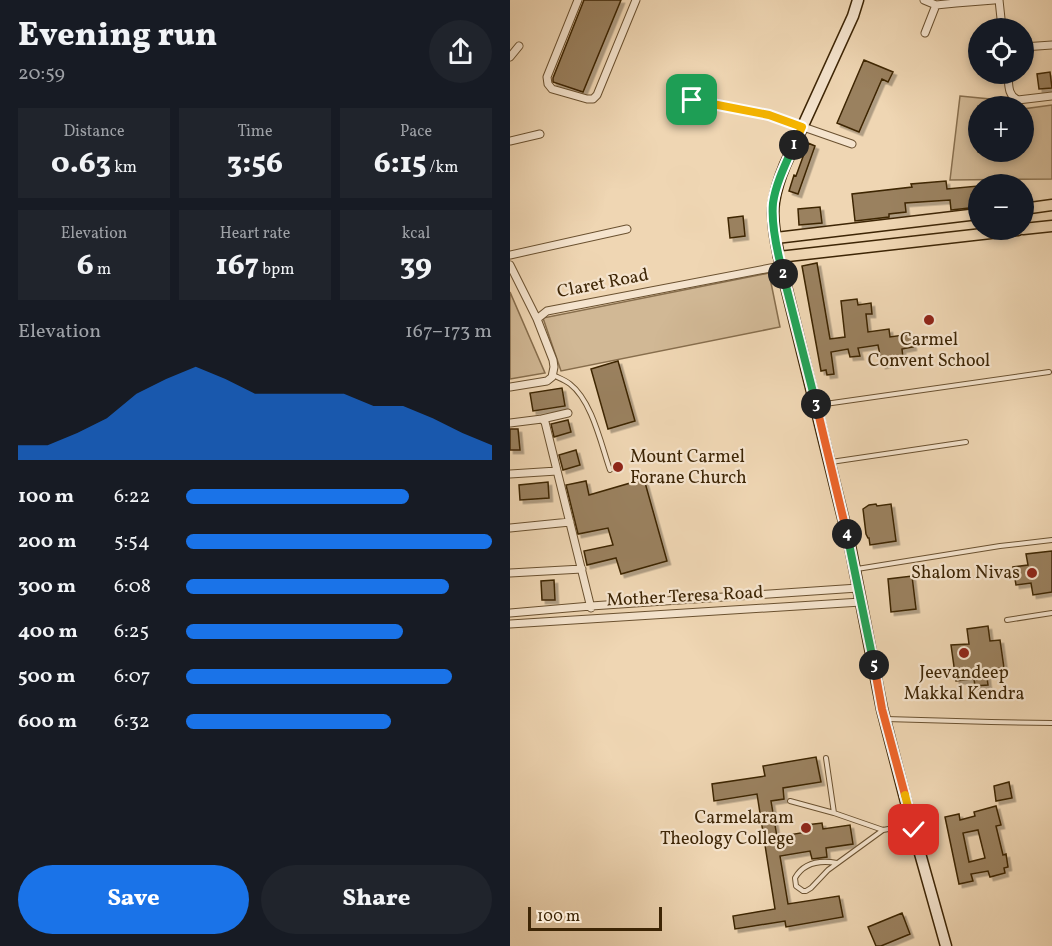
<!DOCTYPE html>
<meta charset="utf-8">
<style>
:root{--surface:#171b24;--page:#20242c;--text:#f1f3f6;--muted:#9ea1a6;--accent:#1a73e8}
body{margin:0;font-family:Vollkorn,serif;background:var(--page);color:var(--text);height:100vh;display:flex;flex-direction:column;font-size:22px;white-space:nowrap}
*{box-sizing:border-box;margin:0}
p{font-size:20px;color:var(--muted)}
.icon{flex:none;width:33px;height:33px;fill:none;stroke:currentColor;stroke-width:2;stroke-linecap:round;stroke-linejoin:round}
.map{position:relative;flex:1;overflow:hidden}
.details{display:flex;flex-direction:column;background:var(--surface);width:510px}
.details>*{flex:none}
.controls{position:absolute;left:458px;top:18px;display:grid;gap:12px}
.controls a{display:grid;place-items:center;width:66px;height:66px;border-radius:50%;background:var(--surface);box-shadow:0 3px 9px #0003;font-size:30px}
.scale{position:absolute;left:18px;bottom:15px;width:134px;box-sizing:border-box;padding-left:6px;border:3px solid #3d2505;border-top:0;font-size:16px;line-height:21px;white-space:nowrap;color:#3d2505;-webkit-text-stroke:4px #f5e4ce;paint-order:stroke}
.pin{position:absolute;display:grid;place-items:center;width:51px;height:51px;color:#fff;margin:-26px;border-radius:12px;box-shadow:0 3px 9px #0006}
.km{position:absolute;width:30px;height:30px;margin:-15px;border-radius:50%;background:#222;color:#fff;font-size:16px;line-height:30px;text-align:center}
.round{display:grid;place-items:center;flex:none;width:63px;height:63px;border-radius:32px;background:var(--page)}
.overview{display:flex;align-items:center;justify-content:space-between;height:102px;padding:0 18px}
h1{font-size:33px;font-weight:800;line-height:45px}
.figures{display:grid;grid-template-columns:repeat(3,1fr);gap:9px;height:102px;padding:6px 18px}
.figures div{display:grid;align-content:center;border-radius:0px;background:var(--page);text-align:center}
.figures b{font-size:30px;font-weight:800}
.figures small{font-size:16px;font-weight:400}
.figures p{font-size:16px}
.chart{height:168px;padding:12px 18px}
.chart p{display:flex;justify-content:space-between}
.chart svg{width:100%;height:108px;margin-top:6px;fill:var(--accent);opacity:.7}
.action{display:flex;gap:12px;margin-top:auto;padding:12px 18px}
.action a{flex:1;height:69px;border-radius:36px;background:var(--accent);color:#fff;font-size:24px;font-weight:800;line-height:69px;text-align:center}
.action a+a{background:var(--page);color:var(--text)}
ul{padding:0 18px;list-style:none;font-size:20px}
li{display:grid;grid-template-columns:96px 72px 1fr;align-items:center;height:45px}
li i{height:15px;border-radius:8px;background:var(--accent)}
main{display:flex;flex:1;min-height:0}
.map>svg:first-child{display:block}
.green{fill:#d1b895;stroke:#876e4d;stroke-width:1.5}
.building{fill:#9a815f;stroke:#3d2505;stroke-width:1.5;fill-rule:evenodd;filter:url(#shadow)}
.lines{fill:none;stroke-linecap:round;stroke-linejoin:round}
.service-casing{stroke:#6a5130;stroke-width:6}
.minor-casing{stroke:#6a5130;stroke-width:9}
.secondary-casing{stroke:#3d2505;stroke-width:13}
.primary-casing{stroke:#3d2505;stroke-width:13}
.service{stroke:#f5e4ce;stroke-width:4}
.minor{stroke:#f5e4ce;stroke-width:7}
.secondary{stroke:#f5e4ce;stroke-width:10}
.primary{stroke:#efd6b3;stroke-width:10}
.split-1-casing{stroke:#fff;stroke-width:12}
.split-2-casing{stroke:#fff;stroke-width:12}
.split-3-casing{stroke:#fff;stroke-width:12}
.split-4-casing{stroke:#fff;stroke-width:12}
.split-5-casing{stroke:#fff;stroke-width:12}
.split-6-casing{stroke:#fff;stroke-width:12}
.split-7-casing{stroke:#fff;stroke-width:12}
.split-1{stroke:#f5b400;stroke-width:8}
.split-2{stroke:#22a559;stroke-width:8}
.split-3{stroke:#22a559;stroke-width:8}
.split-4{stroke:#f0652b;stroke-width:8}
.split-5{stroke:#22a559;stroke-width:8}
.split-6{stroke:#f0652b;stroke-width:8}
.split-7{stroke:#f5b400;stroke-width:8}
.poi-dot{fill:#8f2418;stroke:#f5e4ce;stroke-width:2}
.labels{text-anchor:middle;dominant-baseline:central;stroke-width:4.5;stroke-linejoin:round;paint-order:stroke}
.street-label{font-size:18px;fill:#3d2505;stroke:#f5e4ce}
.poi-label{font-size:18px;fill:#3d2505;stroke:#f5e4ce}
</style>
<main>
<section class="details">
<div class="overview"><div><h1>Evening run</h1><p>20:59</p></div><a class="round"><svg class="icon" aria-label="share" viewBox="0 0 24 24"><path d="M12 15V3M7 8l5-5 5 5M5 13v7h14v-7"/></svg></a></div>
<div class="figures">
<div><p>Distance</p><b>0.63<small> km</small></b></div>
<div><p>Time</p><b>3:56</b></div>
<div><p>Pace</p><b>6:15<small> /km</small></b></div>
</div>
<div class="figures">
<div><p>Elevation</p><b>6<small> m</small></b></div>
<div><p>Heart rate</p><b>167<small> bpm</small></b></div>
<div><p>kcal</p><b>39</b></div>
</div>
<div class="chart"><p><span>Elevation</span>167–173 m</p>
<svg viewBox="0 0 160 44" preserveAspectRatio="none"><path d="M0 44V38L10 38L20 33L30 27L40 17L50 11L60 6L70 11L80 17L90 17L100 17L110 17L120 22L130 22L140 27L150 33L160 38V44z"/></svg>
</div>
<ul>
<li><b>100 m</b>6:22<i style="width:73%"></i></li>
<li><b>200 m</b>5:54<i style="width:100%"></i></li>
<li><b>300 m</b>6:08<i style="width:86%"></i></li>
<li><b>400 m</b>6:25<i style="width:71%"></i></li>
<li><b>500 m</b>6:07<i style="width:87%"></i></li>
<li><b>600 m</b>6:32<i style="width:67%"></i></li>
</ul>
<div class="action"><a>Save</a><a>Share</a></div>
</section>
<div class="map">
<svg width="542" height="946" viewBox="0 0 542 946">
<defs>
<filter id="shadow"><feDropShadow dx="3.5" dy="3.5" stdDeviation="0" flood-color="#0004"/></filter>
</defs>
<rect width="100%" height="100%" fill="#efd6b3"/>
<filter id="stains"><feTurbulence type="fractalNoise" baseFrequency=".00333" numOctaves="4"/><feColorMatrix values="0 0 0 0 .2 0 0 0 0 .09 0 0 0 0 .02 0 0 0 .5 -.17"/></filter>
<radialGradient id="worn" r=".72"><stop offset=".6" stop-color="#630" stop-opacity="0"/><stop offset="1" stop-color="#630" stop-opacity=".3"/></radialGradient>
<!-- green -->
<path class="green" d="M450,96L490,100V106H468V152H513V109L542,105V179L440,180Z
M259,273L270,327L51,371L33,318Z
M0,292L35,373L0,379Z"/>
<!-- building -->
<path class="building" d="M74,0H111L73,92L43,82V78Z
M354,60L383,72L378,82L372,79L349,132L327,123Z
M540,72L542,88L529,89L527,74Z
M298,143L305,146L288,194L279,191L284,175L286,176Z
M436,181L437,189L468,186V207L441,210L440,200L395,203L396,212L379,214V217L345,221L342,194L402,187L401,184Z
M310,207L312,223L289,225L288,209Z
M233,216L235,236L220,238L218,218Z
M307,263L320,339L335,337L331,301L347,299L348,305L361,303L362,314H356L358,332L379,329L380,337L401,334L403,347L392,349L393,358L384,359L385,362L372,365L368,345L348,348L350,356L340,357L338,349L321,352L324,374L317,375L316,370L311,371L292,266Z
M108,361L125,421L98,429L81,369Z
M52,388L55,406L23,411L20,393Z
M58,420L61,432L44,437L41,424Z
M0,429H8L10,450H0Z
M66,450L70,465L53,470L49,455Z
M134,479L157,561L111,574L106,558L77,565L74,551L103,545L98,528L68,534L56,485L76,481L79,495Z
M38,482L39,498L10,500L9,485Z
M366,504L367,506L381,504L386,541L360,545L359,538H358L356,534L353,509L359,505Z
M542,551V592L523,595L521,583L506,585L503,567L518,565L516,554Z
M402,576L406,609L381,612L378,579Z
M44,580L45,600H32L31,581Z
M478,626L480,641L490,640L494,668L476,670L478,685L465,686L464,679L446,681L441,645L459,644L457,629Z
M306,757L311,782L273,788L274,799L261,801L267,837L297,832L296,825L312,823L313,829L340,825L343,844L316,848L317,857L302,859L300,851L270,856L278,904L329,896L333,917L276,927L275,921L225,929L223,916L265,909L247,794L204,801L202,784L255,776L253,766Z
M499,782L502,798L486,801L484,786Z
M486,806L491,825L486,826L493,855L496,854L498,867L494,868L495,873L480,877L478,871L461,874L463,881L449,884L435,817L449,814L450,820L465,816L464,812ZM468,830L475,858L459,862L453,833Z
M392,913L400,934L371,946H366L358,927Z"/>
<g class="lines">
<!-- service casing -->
<g class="service-casing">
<path id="service" d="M43,375C49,378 55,380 60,384C82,401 91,444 100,470
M308,405L539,372
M321,462L456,442
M347,569L490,546L542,540
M497,620L542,613
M376,719L481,722L542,723
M316,758L324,813
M280,801L324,813L373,830L400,825
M327,863C310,860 294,862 285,878L286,886L293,891H296L301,888L318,870L373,830"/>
</g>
<!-- minor casing -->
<g class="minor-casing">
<path id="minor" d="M68,0L37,77L38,84L42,89L77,99H83L87,95L126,0
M414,0L426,5L446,3L447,0
M489,0L492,28
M446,3L484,0
M415,33L426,5
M513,47L542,45
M0,57L9,46
M498,74C499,84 497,95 508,100L542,96
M182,100L259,115L342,144
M0,141L30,134
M0,255L117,229
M0,265L27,319
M0,387L37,381L42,377L44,367L43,360L27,319L37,311L271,266
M32,419L58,413
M0,423L32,419L35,422L81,608
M0,474L47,471
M0,528L60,522
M0,573L72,569
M0,613L81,606L348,588
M0,624L351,602"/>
</g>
<!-- secondary casing -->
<g class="secondary-casing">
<path id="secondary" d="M348,0L343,16L275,165C270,177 266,189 264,202C261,221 267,247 271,266L340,546L372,709L402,825L436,946"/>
</g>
<!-- primary casing -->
<g class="primary-casing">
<path id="primary" d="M513,209L542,205
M513,229L542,226
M266,238L468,214
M269,257L508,230"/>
</g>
<!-- service -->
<use href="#service" class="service"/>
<!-- minor -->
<use href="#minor" class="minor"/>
<!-- secondary -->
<use href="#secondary" class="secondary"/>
<!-- primary -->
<use href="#primary" class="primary"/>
</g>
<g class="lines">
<!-- split-1 casing -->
<g class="split-1-casing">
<path id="split-1" d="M182,100L259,115L292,127L284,145"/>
</g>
<!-- split-2 casing -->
<g class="split-2-casing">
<path id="split-2" d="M273,274C268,255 261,223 263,203C266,183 276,163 284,145"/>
</g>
<!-- split-3 casing -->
<g class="split-3-casing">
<path id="split-3" d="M273,274L306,404"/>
</g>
<!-- split-4 casing -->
<g class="split-4-casing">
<path id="split-4" d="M306,404L337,534"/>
</g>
<!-- split-5 casing -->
<g class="split-5-casing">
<path id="split-5" d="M337,534L364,665"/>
</g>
<!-- split-6 casing -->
<g class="split-6-casing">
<path id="split-6" d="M364,665L372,709L395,795"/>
</g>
<!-- split-7 casing -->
<g class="split-7-casing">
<path id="split-7" d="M395,795L404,830"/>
</g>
<!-- split-1 -->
<use href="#split-1" class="split-1"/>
<!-- split-2 -->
<use href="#split-2" class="split-2"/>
<!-- split-3 -->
<use href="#split-3" class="split-3"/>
<!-- split-4 -->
<use href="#split-4" class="split-4"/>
<!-- split-5 -->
<use href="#split-5" class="split-5"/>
<!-- split-6 -->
<use href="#split-6" class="split-6"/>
<!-- split-7 -->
<use href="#split-7" class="split-7"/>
</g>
<!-- markers -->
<g class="poi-dot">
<circle cx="419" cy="320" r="6"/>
<circle cx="108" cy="467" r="6"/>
<circle cx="522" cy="573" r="6"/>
<circle cx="454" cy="653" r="6"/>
<circle cx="296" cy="828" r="6"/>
</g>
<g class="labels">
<!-- street labels -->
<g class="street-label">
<text transform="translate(93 284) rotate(-11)">Claret Road</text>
<text transform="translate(175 597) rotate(-3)">Mother Teresa Road</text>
</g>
<!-- poi labels -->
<g class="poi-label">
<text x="419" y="340">Carmel<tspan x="419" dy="21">Convent School</tspan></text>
<text x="120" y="457" text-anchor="start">Mount Carmel<tspan x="120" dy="21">Forane Church</tspan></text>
<text x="510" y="573" text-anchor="end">Shalom Nivas</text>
<text x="454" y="673">Jeevandeep<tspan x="454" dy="21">Makkal Kendra</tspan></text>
<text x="284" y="818" text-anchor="end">Carmelaram<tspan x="284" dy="21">Theology College</tspan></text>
</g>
</g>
<rect width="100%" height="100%" filter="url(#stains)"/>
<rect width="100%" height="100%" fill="url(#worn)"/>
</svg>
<div class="controls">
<a><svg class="icon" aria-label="locate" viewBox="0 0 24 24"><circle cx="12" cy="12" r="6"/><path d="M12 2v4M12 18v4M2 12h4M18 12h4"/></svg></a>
<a>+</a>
<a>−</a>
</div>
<div class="scale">100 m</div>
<div class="pin" style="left:182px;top:100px;background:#1e9e55"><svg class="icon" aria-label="arrive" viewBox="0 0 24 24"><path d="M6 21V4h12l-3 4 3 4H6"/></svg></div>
<div class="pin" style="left:404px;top:830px;background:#d93025"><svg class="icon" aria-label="check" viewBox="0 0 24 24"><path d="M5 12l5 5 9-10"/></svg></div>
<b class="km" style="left:284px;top:145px">1</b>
<b class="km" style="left:273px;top:274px">2</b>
<b class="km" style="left:306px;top:404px">3</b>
<b class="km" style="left:337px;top:534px">4</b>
<b class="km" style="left:364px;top:665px">5</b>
</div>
</main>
